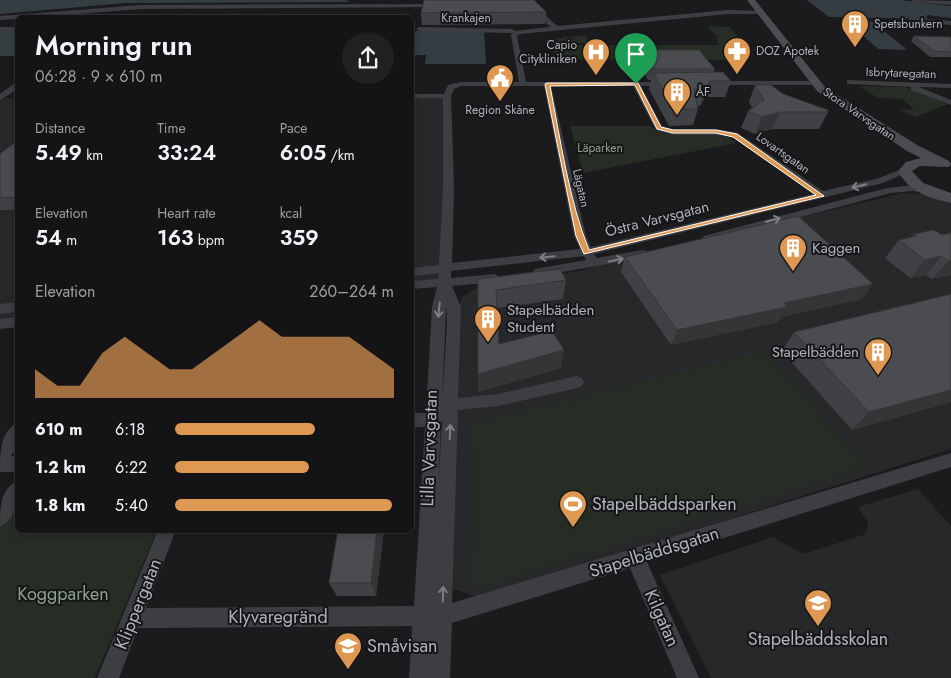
<!DOCTYPE html>
<meta charset="utf-8">
<style>
:root{--surface:#141416;--page:#212123;--text:#f1f3f6;--muted:#9d9ea1;--line:#333335;--accent:#de9852}
body{margin:0;font-family:Jost,sans-serif;background:var(--page);color:var(--text);height:100vh;display:flex;flex-direction:column;font-size:19px;white-space:nowrap}
*{box-sizing:border-box;margin:0}
p{font-size:16px;color:var(--muted)}
.icon{flex:none;width:28px;height:28px;fill:none;stroke:currentColor;stroke-width:2;stroke-linecap:round;stroke-linejoin:round}
.map{position:relative;flex:1;overflow:hidden}
.sheet{position:absolute;left:15px;top:15px;width:399px;height:518px;display:flex;flex-direction:column;background:var(--surface);border-radius:8px;box-shadow:0 2px 8px #0003,0 0 0 1px var(--line)}
.sheet>*{flex:none}
.pin{position:absolute;display:grid;place-items:center;width:42px;height:42px;color:#fff;margin:-51px -21px;border-radius:50% 50% 50% 0;rotate:-45deg;box-shadow:0 0 5px #0007}
.pin .icon{rotate:45deg}
.round{display:grid;place-items:center;flex:none;width:52px;height:52px;border-radius:26px;background:var(--page)}
.summary{display:flex;align-items:center;justify-content:space-between;height:85px;padding:0 20px}
h1{font-size:28px;font-weight:600;line-height:38px}
.stats{display:grid;grid-template-columns:repeat(3,1fr);gap:8px;height:85px;padding:5px 20px}
.stats div{display:grid;align-content:center}
.stats b{font-size:21px;font-weight:600}
.stats small{font-size:14px;font-weight:400}
.stats p{font-size:14px}
.chart{height:140px;padding:10px 20px}
.chart p{display:flex;justify-content:space-between}
.chart svg{width:100%;height:90px;margin-top:5px;fill:var(--accent);opacity:.7}
ul{padding:0 20px;list-style:none;font-size:16px}
li{display:grid;grid-template-columns:80px 60px 1fr;align-items:center;height:38px}
li i{height:12px;border-radius:6px;background:var(--accent)}
.map>svg:first-child{display:block}
.built{fill:#27282a}
.green{fill:#262d25}
.water{fill:#343e42}
.lines{fill:none;stroke-linecap:round;stroke-linejoin:round}
.street{fill:#3d3e42;fill-rule:evenodd}
.secondary{fill:#4b4d51;fill-rule:evenodd}
.wall{fill:#404144}
.shaded-wall{fill:#343537}
.building{fill:#4a4c4f;stroke:#343537}
.oneway{stroke:#7c7f85}
.route{fill:#de9852;stroke:#fff;fill-rule:evenodd}
.labels{text-anchor:middle;dominant-baseline:central;stroke-width:4;stroke-linejoin:round;paint-order:stroke}
.far-street-label{font-size:12px;fill:#afb5bb;stroke:#161618}
.far-poi-label{font-size:12px;fill:#afb5bb;stroke:#161618;text-anchor:start}
.far-park-label{font-size:12px;fill:#8ca389;stroke:#161618}
.street-label{font-size:15px;fill:#afb5bb;stroke:#161618}
.poi-label{font-size:15px;fill:#afb5bb;stroke:#161618;text-anchor:start}
.near-street-label{font-size:18px;fill:#afb5bb;stroke:#161618}
.near-poi-label{font-size:18px;fill:#afb5bb;stroke:#161618;text-anchor:start}
.near-park-label{font-size:18px;fill:#8ca389;stroke:#161618}
</style>
<div class="map">
<svg width="951" height="678" viewBox="0 0 951 678">
<rect width="100%" height="100%" fill="#1b1b1d"/>
<!-- built -->
<path class="built" d="M411,96H447L444,282L411,285Z
M0,98H18L17,322L0,324Z
M903,193L924,194L951,203V449L480,598L451,588L458,313L462,297L478,287L574,272Z
M918,489L951,526V678H711L660,575L773,537L803,554L866,534L868,523L858,507Z"/>
<!-- green -->
<path class="green" d="M707,26L730,27L745,45H740L750,60L556,59L552,45L545,44V40L586,35L589,44L561,42V45H719L716,38L718,37Z
M858,86L905,87L948,104L915,117L899,109L914,110L903,99L878,98Z
M570,126H650C670,142 700,130 723,135C728,137 733,140 737,143L583,173Z
M764,351L865,466L476,589L472,426Z
M17,496L18,530H157L95,678H0V524Z"/>
<!-- water -->
<path class="water" d="M0,0H346L349,2L125,3L0,14Z
M807,0H900L951,6V18L927,15L926,19L829,17Z
M852,19L873,22L907,50L878,49L847,21H854Z
M0,31H17V56H0Z
M411,31H484L486,64H425L426,55H411Z"/>
<g class="lines">
<!-- street -->
<path class="street" d="M911,0L951,1V5L914,2Z
M441,4L443,7L141,9L0,20V16L141,5Z
M533,4L557,26L728,10L762,11L760,14H728L520,34L517,36L526,82H671L672,84L668,86H641L662,126L673,129H716L738,133L823,191L876,179L905,168L910,171L883,183L594,254L597,258L643,250L647,251L649,254L643,258L539,276L535,275L533,272L535,269L586,260L584,256L451,271V278L495,274L501,278L495,282L452,286L461,307L458,398L498,394L577,376L582,378L584,382L582,386L577,388L498,406L458,410L452,603L951,453V467L647,562L699,678H677L630,568L452,623L450,678H409L412,626L138,628L119,678H97L158,530H176L146,608L414,606L425,427H411V413H426L432,307L437,287L411,289V281L438,279L439,273L411,276V268L439,265L443,189V98H411V94H444L448,85L461,82H519L511,35L513,33L419,31L416,29L419,27L512,29L515,31L550,27L531,7ZM461,86H544L574,236L580,249L452,263L454,189L451,96L454,89ZM551,86H633L656,130L673,135H716L732,137L813,194L591,247L586,236ZM446,304L447,322L442,404L446,307ZM442,421L438,491L441,422Z
M911,18L951,21V25L909,21V19Z
M0,27H18V31H0Z
M847,80L951,84V88L919,87L951,100V105L911,90V87L850,84H847Z
M709,81H815L819,83L815,85H709Z
M15,83H18V89L0,100V94Z
M913,185L929,188L930,190L925,193L913,191L891,193L708,242L702,238L704,236L887,188Z
M18,302V312L0,314V304Z
M18,317V327L0,329V319Z
M18,423V445L11,456H18V472H0C0,455 0,430 18,423Z
M18,481C18,498 18,518 0,526C0,509 0,488 18,481Z"/>
<!-- secondary -->
<path class="secondary" d="M747,0H755L825,87L917,145L949,161L951,164L949,167L920,166L912,171L923,183L951,193V203C929,198 909,192 898,171L906,162L921,158L907,151L817,91Z"/>
</g>
<!-- wall -->
<path class="wall" d="M546,12L545,24L422,25L421,13Z
M914,36L951,37V57H930L911,41Z
M639,50L715,69L714,72L731,81L725,97H705L700,106H698V109L693,125L669,126L649,89L651,80H648L637,61Z
M755,85L783,94L828,112L819,129H772L755,134L741,128L748,111L752,108L749,102Z
M18,140V210H0V154Z
M951,233V275L932,279L926,275L910,278L885,258L899,240L912,237L914,234L942,235Z
M625,257L862,299L781,317L778,322L671,345L621,272Z
M478,279L566,280L563,299L497,308L499,344L564,350L561,368L478,392Z
M794,332L951,402L852,430L782,351Z
M384,530L376,596H337L329,583Z"/>
<!-- shaded-wall -->
<path class="shaded-wall" d="M710,81L705,97L700,106L705,90Z
M780,112L772,129L755,134L762,117Z
M941,256L926,275L910,278L925,260Z
M951,260V275L932,279L948,261Z
M873,284L862,299L781,317L778,322L671,345L677,330L784,303Z
M412,292L414,305L411,325V299Z
M564,350L561,368L478,392V374Z
M951,390V402L852,430L869,412Z
M377,530H384L376,596L371,583Z"/>
<!-- building -->
<path class="building" d="M424,0H534L546,12L421,13Z
M914,36L951,37V52L934,51Z
M639,50H699L715,69H651Z
M723,72L731,81H710L705,90L694,89L698,109H674L653,73Z
M755,85H771L783,94L828,110V112H780L762,117L748,111L764,100Z
M18,140V198L0,197V154Z
M798,216L873,284L784,303L787,307L677,330L625,257Z
M934,230L942,235L951,233V260L948,261L941,256L925,260L899,240L917,236L914,234Z
M560,269L566,280L496,290L499,344L552,331L564,350L478,374V279Z
M951,294V390L869,412L794,332Z
M338,530H377L371,583H329Z"/>
<!-- one-way arrows -->
<defs><path id="oneway-shaft" d="M-6 0H5M1.5-3L5.5 0L1.5 3" fill="none" stroke-width="1.6" stroke-linecap="round" stroke-linejoin="round" transform="scale(1.25)"/></defs>
<g class="oneway">
<use href="#oneway-shaft" transform="translate(859 186) rotate(166)"/>
<use href="#oneway-shaft" transform="translate(773 220) rotate(-15)"/>
<use href="#oneway-shaft" transform="translate(547 257) rotate(174)"/>
<use href="#oneway-shaft" transform="translate(616 260) rotate(-12)"/>
<use href="#oneway-shaft" transform="translate(439 310) rotate(96)"/>
<use href="#oneway-shaft" transform="translate(450 432) rotate(-88)"/>
<use href="#oneway-shaft" transform="translate(443 594) rotate(-88)"/>
</g>
<!-- route -->
<path class="route" d="M547,83H638L661,127L673,130H716L737,134L824,196L584,254L576,236L545,84ZM635,85L657,129L673,133H716L733,137L816,195L589,250C569,201 560,137 550,86Z"/>
<!-- icons -->
<defs>
<g id="building-pin" transform="scale(1.4375)"><path d="M0 17L-7.5 6A9.5 9.5 0 1 1 7.5 6Z" fill="#de9852" stroke="#161618"/><path d="M-4-6H4V6H1V3H-1V6H-4ZM-2.5-4.3h1.7v1.8h-1.7ZM.8-4.3h1.7v1.8H.8ZM-2.5-1h1.7V.8h-1.7ZM.8-1h1.7V.8H.8Z" fill="#fff"/></g>
<g id="pharmacy-pin" transform="scale(1.4375)"><path d="M0 17L-7.5 6A9.5 9.5 0 1 1 7.5 6Z" fill="#de9852" stroke="#161618"/><path d="M-2-6h4v4h4v4h-4v4h-4v-4h-4v-4h4Z" fill="#fff"/></g>
<g id="hospital-pin" transform="scale(1.4375)"><path d="M0 17L-7.5 6A9.5 9.5 0 1 1 7.5 6Z" fill="#de9852" stroke="#161618"/><path d="M-5-5h3v3.5h4V-5h3V5h-3V1.5h-4V5h-3Z" fill="#fff"/></g>
<g id="civic-pin" transform="scale(1.4375)"><path d="M0 17L-7.5 6A9.5 9.5 0 1 1 7.5 6Z" fill="#de9852" stroke="#161618"/><path d="M-.6-6.5H3V-4.5H.6V-3L4-1V1h2V6H-6V1h2V-1L-.6-3ZM-1.2 2.5V6h2.4V2.5Z" fill="#fff"/></g>
<g id="stadium-pin" transform="scale(1.4375)"><path d="M0 17L-7.5 6A9.5 9.5 0 1 1 7.5 6Z" fill="#de9852" stroke="#161618"/><path d="M0-5a6.5 5 0 1 0 0 10a6.5 5 0 1 0 0-10ZM-3.5-1.8h7v3.6h-7Z" fill="#fff"/></g>
<g id="school-pin" transform="scale(1.4375)"><path d="M0 17L-7.5 6A9.5 9.5 0 1 1 7.5 6Z" fill="#de9852" stroke="#161618"/><path d="M0-5L7-2L0 1L-7-2ZM-4 1L0 2.5L4 1V4Q0 6-4 4Z" fill="#fff"/></g>
</defs>
<g fill-rule="evenodd">
<use href="#building-pin" x="855" y="24"/>
<use href="#pharmacy-pin" x="737" y="51"/>
<use href="#hospital-pin" x="596" y="52"/>
<use href="#civic-pin" x="500" y="78"/>
<use href="#building-pin" x="677" y="92"/>
<use href="#building-pin" x="793" y="248"/>
<use href="#building-pin" x="488" y="319"/>
<use href="#building-pin" x="878" y="352"/>
<use href="#stadium-pin" x="573" y="504"/>
<use href="#school-pin" x="818" y="603"/>
<use href="#school-pin" x="348" y="646"/>
</g>
<g class="labels">
<!-- far-street labels -->
<g class="far-street-label">
<text x="466" y="18">Krankajen</text>
<text transform="translate(901 73) rotate(2)">Isbrytaregatan</text>
<text transform="translate(859 114) rotate(34)">Stora Varvsgatan</text>
<text transform="translate(783 153) rotate(35)">Lovartsgatan</text>
<text transform="translate(581 188) rotate(77)">Lägatan</text>
</g>
<!-- far-poi labels -->
<g class="far-poi-label">
<text x="874" y="24">Spetsbunkern</text>
<text x="577" y="45" text-anchor="end">Capio<tspan x="577" dy="14">Citykliniken</tspan></text>
<text x="756" y="51">DOZ Apotek</text>
<text x="696" y="92">ÅF</text>
<text x="500" y="110" text-anchor="middle">Region Skåne</text>
</g>
<!-- far-park labels -->
<g class="far-park-label">
<text x="600" y="148">Läparken</text>
</g>
<!-- street labels -->
<g class="street-label">
<text transform="translate(657 219) rotate(-14)">Östra Varvsgatan</text>
</g>
<!-- poi labels -->
<g class="poi-label">
<text x="812" y="248">Kaggen</text>
<text x="507" y="310">Stapelbädden<tspan x="507" dy="17">Student</tspan></text>
<text x="859" y="352" text-anchor="end">Stapelbädden</text>
</g>
<!-- near-street labels -->
<g class="near-street-label">
<text transform="translate(429 448) rotate(-88)">Lilla Varvsgatan</text>
<text transform="translate(654 552) rotate(-17)">Stapelbäddsgatan</text>
<text transform="translate(138 604) rotate(-68)">Klippergatan</text>
<text x="278" y="617">Klyvaregränd</text>
<text transform="translate(662 618) rotate(66)">Kilgatan</text>
</g>
<!-- near-poi labels -->
<g class="near-poi-label">
<text x="592" y="504">Stapelbäddsparken</text>
<text x="818" y="639" text-anchor="middle">Stapelbäddsskolan</text>
<text x="367" y="646">Småvisan</text>
</g>
<!-- near-park labels -->
<g class="near-park-label">
<text x="63" y="594">Koggparken</text>
</g>
</g>
</svg>
<div class="pin" style="left:636px;top:84px;background:#1e9e55"><svg class="icon" aria-label="arrive" viewBox="0 0 24 24"><path d="M6 21V4h12l-3 4 3 4H6"/></svg></div>
<section class="sheet">
<div class="summary"><div><h1>Morning run</h1><p>06:28 · 9 × 610 m</p></div><a class="round"><svg class="icon" aria-label="share" viewBox="0 0 24 24"><path d="M12 15V3M7 8l5-5 5 5M5 13v7h14v-7"/></svg></a></div>
<div class="stats">
<div><p>Distance</p><b>5.49<small> km</small></b></div>
<div><p>Time</p><b>33:24</b></div>
<div><p>Pace</p><b>6:05<small> /km</small></b></div>
</div>
<div class="stats">
<div><p>Elevation</p><b>54<small> m</small></b></div>
<div><p>Heart rate</p><b>163<small> bpm</small></b></div>
<div><p>kcal</p><b>359</b></div>
</div>
<div class="chart"><p><span>Elevation</span>260–264 m</p>
<svg viewBox="0 0 160 44" preserveAspectRatio="none"><path d="M0 44V30L10 38L20 38L30 22L40 14L50 22L60 30L70 30L80 22L90 14L100 6L110 14L120 14L130 14L140 14L150 22L160 30V44z"/></svg>
</div>
<ul>
<li><b>610 m</b>6:18<i style="width:64%"></i></li>
<li><b>1.2 km</b>6:22<i style="width:61%"></i></li>
<li><b>1.8 km</b>5:40<i style="width:99%"></i></li>
</ul>
</section>
</div>
